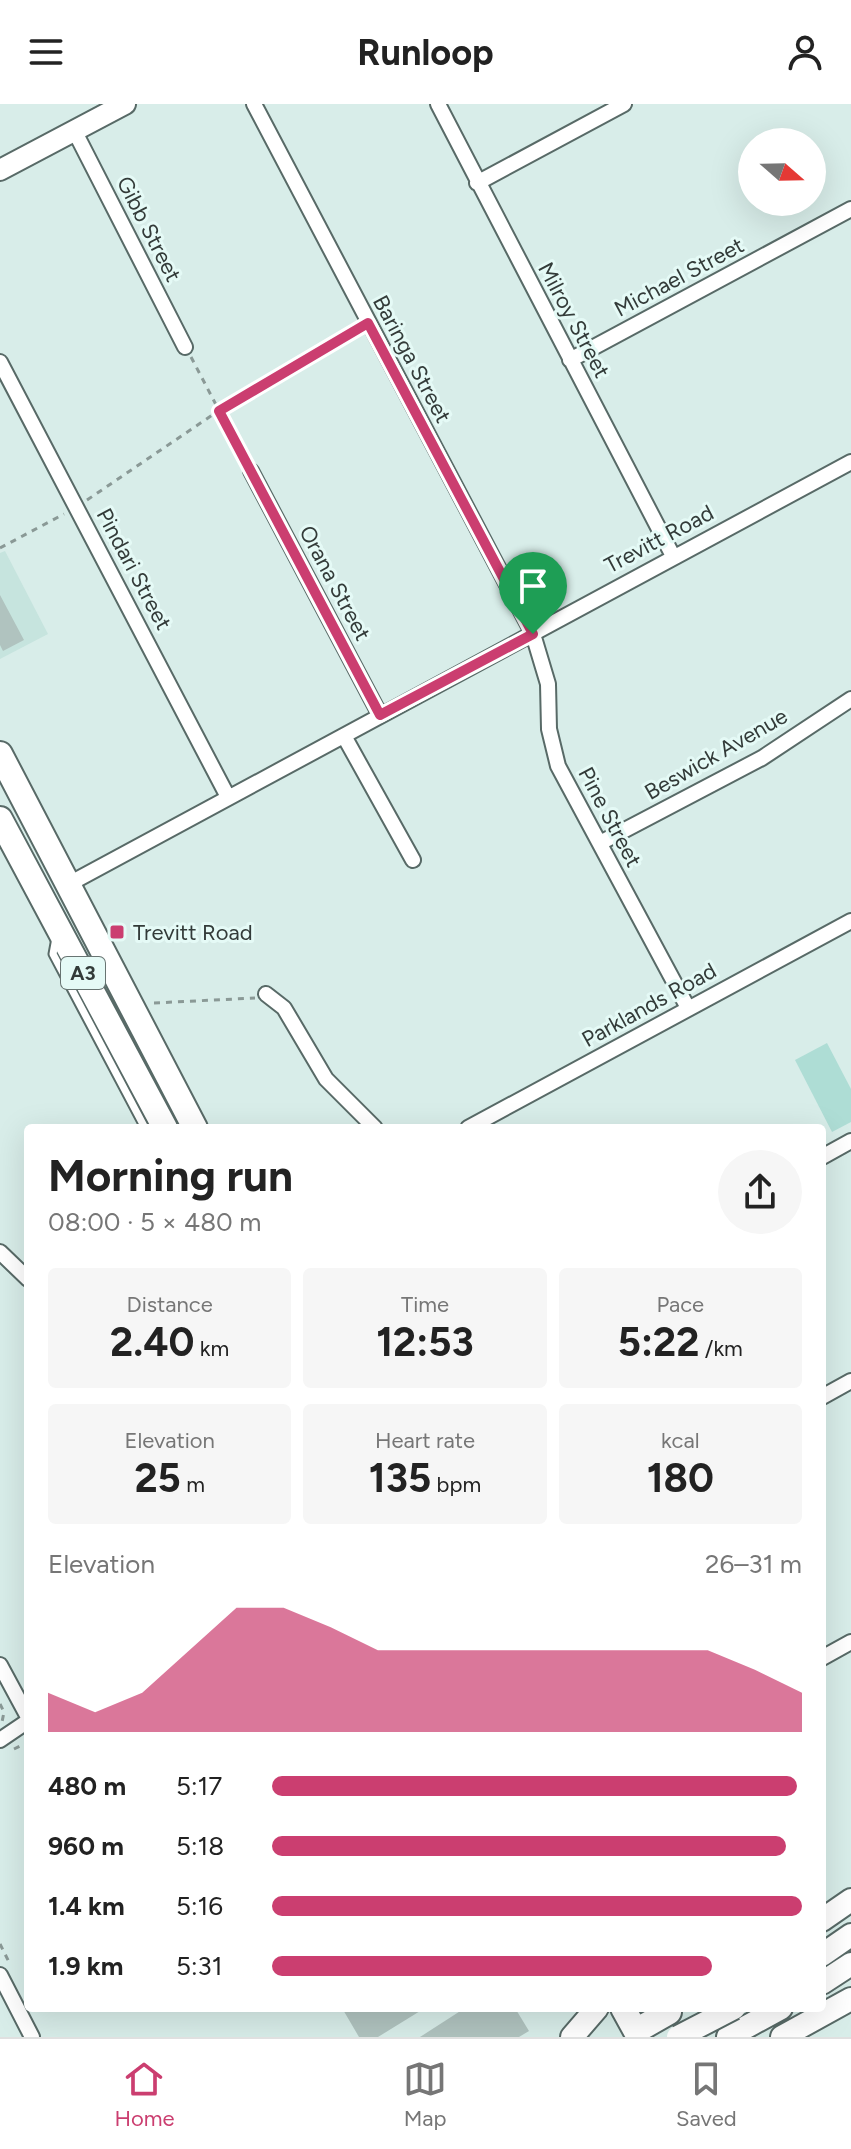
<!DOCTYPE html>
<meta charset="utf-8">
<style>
:root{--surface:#fff;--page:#f6f6f6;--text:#222;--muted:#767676;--line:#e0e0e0;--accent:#cb3e70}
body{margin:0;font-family:Figtree,sans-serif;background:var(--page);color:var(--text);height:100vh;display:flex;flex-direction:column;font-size:30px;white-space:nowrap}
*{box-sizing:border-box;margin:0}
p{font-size:26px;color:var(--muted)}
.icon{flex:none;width:44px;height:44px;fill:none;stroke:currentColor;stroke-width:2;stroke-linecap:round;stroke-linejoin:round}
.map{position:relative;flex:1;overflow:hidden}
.details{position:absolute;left:24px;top:1020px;width:802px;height:888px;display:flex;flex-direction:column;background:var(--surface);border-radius:8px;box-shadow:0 8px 32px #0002}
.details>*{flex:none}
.needle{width:52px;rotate:110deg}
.buttons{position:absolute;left:738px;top:24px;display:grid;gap:16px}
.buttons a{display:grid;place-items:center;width:88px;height:88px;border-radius:50%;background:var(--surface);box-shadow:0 8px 32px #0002;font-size:40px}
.pin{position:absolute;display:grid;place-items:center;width:68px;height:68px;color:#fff;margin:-82px -34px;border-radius:50% 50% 50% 0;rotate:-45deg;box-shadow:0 0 8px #0007}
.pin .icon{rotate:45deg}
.round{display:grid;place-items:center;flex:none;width:84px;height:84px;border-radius:42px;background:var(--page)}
.summary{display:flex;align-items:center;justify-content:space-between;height:136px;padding:0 24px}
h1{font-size:44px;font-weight:700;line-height:60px}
.figures{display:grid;grid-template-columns:repeat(3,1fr);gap:12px;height:136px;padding:8px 24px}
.figures div{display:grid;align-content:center;border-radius:8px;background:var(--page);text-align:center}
.figures b{font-size:40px;font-weight:700}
.figures small{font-size:22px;font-weight:400}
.figures p{font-size:22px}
.chart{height:224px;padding:16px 24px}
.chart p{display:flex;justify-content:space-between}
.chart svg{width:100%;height:144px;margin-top:8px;fill:var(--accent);opacity:.7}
ul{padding:0 24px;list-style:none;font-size:26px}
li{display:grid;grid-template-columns:128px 96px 1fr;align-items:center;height:60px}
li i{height:20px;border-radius:10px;background:var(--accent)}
header{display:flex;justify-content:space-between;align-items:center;height:104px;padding:0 24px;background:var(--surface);font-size:36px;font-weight:700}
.menu{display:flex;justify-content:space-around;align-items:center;height:112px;border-top:2px solid var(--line);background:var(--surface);font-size:22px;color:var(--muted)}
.menu a{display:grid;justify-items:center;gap:4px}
.menu .selected{color:var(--accent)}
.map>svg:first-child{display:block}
.built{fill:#c6e4de}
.green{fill:#aeddd5}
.building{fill:#b0c3bf}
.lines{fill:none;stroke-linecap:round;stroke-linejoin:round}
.lane-casing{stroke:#586a67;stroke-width:11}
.street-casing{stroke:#586a67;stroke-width:18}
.secondary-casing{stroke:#586a67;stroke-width:24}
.primary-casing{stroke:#586a67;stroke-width:26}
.highway-casing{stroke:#586a67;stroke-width:28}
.path{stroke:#8a9996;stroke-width:3;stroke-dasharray:6 6;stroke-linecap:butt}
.lane{stroke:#fff;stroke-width:7}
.street{stroke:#fff;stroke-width:14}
.secondary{stroke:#fff;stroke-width:20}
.primary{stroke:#fff;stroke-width:22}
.highway{stroke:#fff;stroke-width:24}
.primary-bridge-casing{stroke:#586a67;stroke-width:26;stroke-linecap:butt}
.primary-bridge{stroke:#fff;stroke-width:22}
.route-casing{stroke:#fff;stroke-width:16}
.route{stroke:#cb3e70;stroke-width:10}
.poi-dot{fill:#cb3e70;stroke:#e5faf6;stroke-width:3}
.labels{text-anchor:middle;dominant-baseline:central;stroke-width:6;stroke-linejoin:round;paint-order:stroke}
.shield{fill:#e5faf6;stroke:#687472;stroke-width:2}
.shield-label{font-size:20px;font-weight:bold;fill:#333b39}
.street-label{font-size:22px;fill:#333b39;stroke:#e5faf6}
.poi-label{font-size:22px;fill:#333b39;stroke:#e5faf6;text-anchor:start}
</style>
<header><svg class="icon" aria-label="menu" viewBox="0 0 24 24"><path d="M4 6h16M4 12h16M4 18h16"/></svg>Runloop<svg class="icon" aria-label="person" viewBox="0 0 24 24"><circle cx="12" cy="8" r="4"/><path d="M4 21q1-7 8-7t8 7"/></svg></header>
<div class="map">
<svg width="851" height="1933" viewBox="0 0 851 1933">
<rect width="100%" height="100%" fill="#d8ede9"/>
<!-- built -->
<path class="built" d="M5,447L48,530L0,555V449Z"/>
<!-- green -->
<path class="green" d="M827,939L851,985V1018L832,1028L795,956Z"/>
<!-- building -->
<path class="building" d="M0,491L24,536L3,547L0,541Z
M342,1904H425L378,1933H359Z
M465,1904H515L529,1927L519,1933H420Z"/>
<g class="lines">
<!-- lane casing -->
<g class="lane-casing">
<path id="lane" d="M56,834L53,850L145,1024"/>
</g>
<!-- street casing -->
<g class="street-casing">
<path id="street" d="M254,0L533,530L548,580L549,625L558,662L688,904
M438,0L673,452
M74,26L185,243
M477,79L624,0
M570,256L851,105
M0,258L228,693
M251,367L380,611
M344,632L413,756
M600,739L762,654L851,595
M67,781L851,358
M266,890L284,904L326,975L375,1024
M468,1024L851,817
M822,1053L851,1037
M0,1148L28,1175
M822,1293L851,1277
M822,1554L851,1538
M0,1561L28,1613
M0,1636L28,1617
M0,1871L32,1933"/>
</g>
<!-- secondary casing -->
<g class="secondary-casing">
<path id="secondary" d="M0,66L125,0"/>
</g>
<!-- primary casing -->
<g class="primary-casing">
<path id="primary" d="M822,1816L851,1796
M822,1851L851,1831
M822,1879L851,1860
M572,1933L597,1904
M728,1933L781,1904
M782,1933L851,1895"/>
</g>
<!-- highway casing -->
<g class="highway-casing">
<path id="highway" d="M0,650L195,1024
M0,715L165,1024
M623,1904L639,1933
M636,1927L669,1908"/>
</g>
<!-- path -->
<path class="path" d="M191,253L245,356
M87,396L233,297L358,225
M0,444L64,410
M154,899L255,894
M0,1600L4,1608L2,1618
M14,1645L28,1638
M0,1840L10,1860"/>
<!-- lane -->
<use href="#lane" class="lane"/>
<!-- street -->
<use href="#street" class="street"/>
<!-- secondary -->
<use href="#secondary" class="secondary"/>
<!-- primary -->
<use href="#primary" class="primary"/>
<!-- highway -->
<use href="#highway" class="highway"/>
<!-- primary-bridge casing -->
<g class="primary-bridge-casing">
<path id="primary-bridge" d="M678,1933L734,1904"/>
</g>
<!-- primary-bridge -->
<use href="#primary-bridge" class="primary-bridge"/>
</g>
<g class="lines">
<!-- route casing -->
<g class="route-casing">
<path id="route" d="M368,219L533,530L380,611L219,307Z"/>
</g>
<!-- route -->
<use href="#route" class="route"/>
</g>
<!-- markers -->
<rect class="poi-dot" x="109" y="820" width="16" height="16" rx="4"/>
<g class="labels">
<!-- shield labels -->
<rect class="shield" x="61" y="853" width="44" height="32" rx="6"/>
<g class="shield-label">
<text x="83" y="869">A3</text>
</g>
<!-- street labels -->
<g class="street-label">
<text transform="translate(149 125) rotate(63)">Gibb Street</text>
<text transform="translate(679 173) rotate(-28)">Michael Street</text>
<text transform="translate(574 216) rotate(62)">Milroy Street</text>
<text transform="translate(412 255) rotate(62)">Baringa Street</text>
<text transform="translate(659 435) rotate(-28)">Trevitt Road</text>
<text transform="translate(134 465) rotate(62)">Pindari Street</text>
<text transform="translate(335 479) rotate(62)">Orana Street</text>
<text transform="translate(716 650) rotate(-30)">Beswick Avenue</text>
<text transform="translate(610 713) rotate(62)">Pine Street</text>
<text transform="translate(649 901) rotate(-29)">Parklands Road</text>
</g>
<!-- poi labels -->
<g class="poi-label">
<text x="133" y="828">Trevitt Road</text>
</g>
</g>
</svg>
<div class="buttons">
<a><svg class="needle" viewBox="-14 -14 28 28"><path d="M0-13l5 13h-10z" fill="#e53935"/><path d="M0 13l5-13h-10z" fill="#767676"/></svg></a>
</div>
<div class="pin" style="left:533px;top:530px;background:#1e9e55"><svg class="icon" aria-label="arrive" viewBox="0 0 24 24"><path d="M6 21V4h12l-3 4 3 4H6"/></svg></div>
<section class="details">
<div class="summary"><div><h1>Morning run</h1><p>08:00 · 5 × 480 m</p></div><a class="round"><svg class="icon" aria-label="share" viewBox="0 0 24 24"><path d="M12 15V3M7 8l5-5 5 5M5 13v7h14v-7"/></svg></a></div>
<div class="figures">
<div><p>Distance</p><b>2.40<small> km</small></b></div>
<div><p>Time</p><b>12:53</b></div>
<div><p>Pace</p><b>5:22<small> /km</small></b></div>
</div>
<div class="figures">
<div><p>Elevation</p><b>25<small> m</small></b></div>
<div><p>Heart rate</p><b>135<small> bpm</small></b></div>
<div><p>kcal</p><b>180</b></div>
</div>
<div class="chart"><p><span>Elevation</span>26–31 m</p>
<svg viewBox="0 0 160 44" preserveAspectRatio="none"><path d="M0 44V32L10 38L20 32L30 19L40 6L50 6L60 12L70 19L80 19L90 19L100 19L110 19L120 19L130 19L140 19L150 25L160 32V44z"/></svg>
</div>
<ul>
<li><b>480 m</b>5:17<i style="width:99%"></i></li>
<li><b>960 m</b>5:18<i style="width:97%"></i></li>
<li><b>1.4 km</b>5:16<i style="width:100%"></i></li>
<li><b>1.9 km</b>5:31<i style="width:83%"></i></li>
</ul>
</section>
</div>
<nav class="menu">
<a class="selected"><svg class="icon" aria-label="home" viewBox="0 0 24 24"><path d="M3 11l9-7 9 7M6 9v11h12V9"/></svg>Home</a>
<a><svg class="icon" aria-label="map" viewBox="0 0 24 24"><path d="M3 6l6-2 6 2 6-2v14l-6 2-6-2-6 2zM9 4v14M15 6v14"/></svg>Map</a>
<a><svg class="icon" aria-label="saved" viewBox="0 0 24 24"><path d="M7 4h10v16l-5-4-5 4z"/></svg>Saved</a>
</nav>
